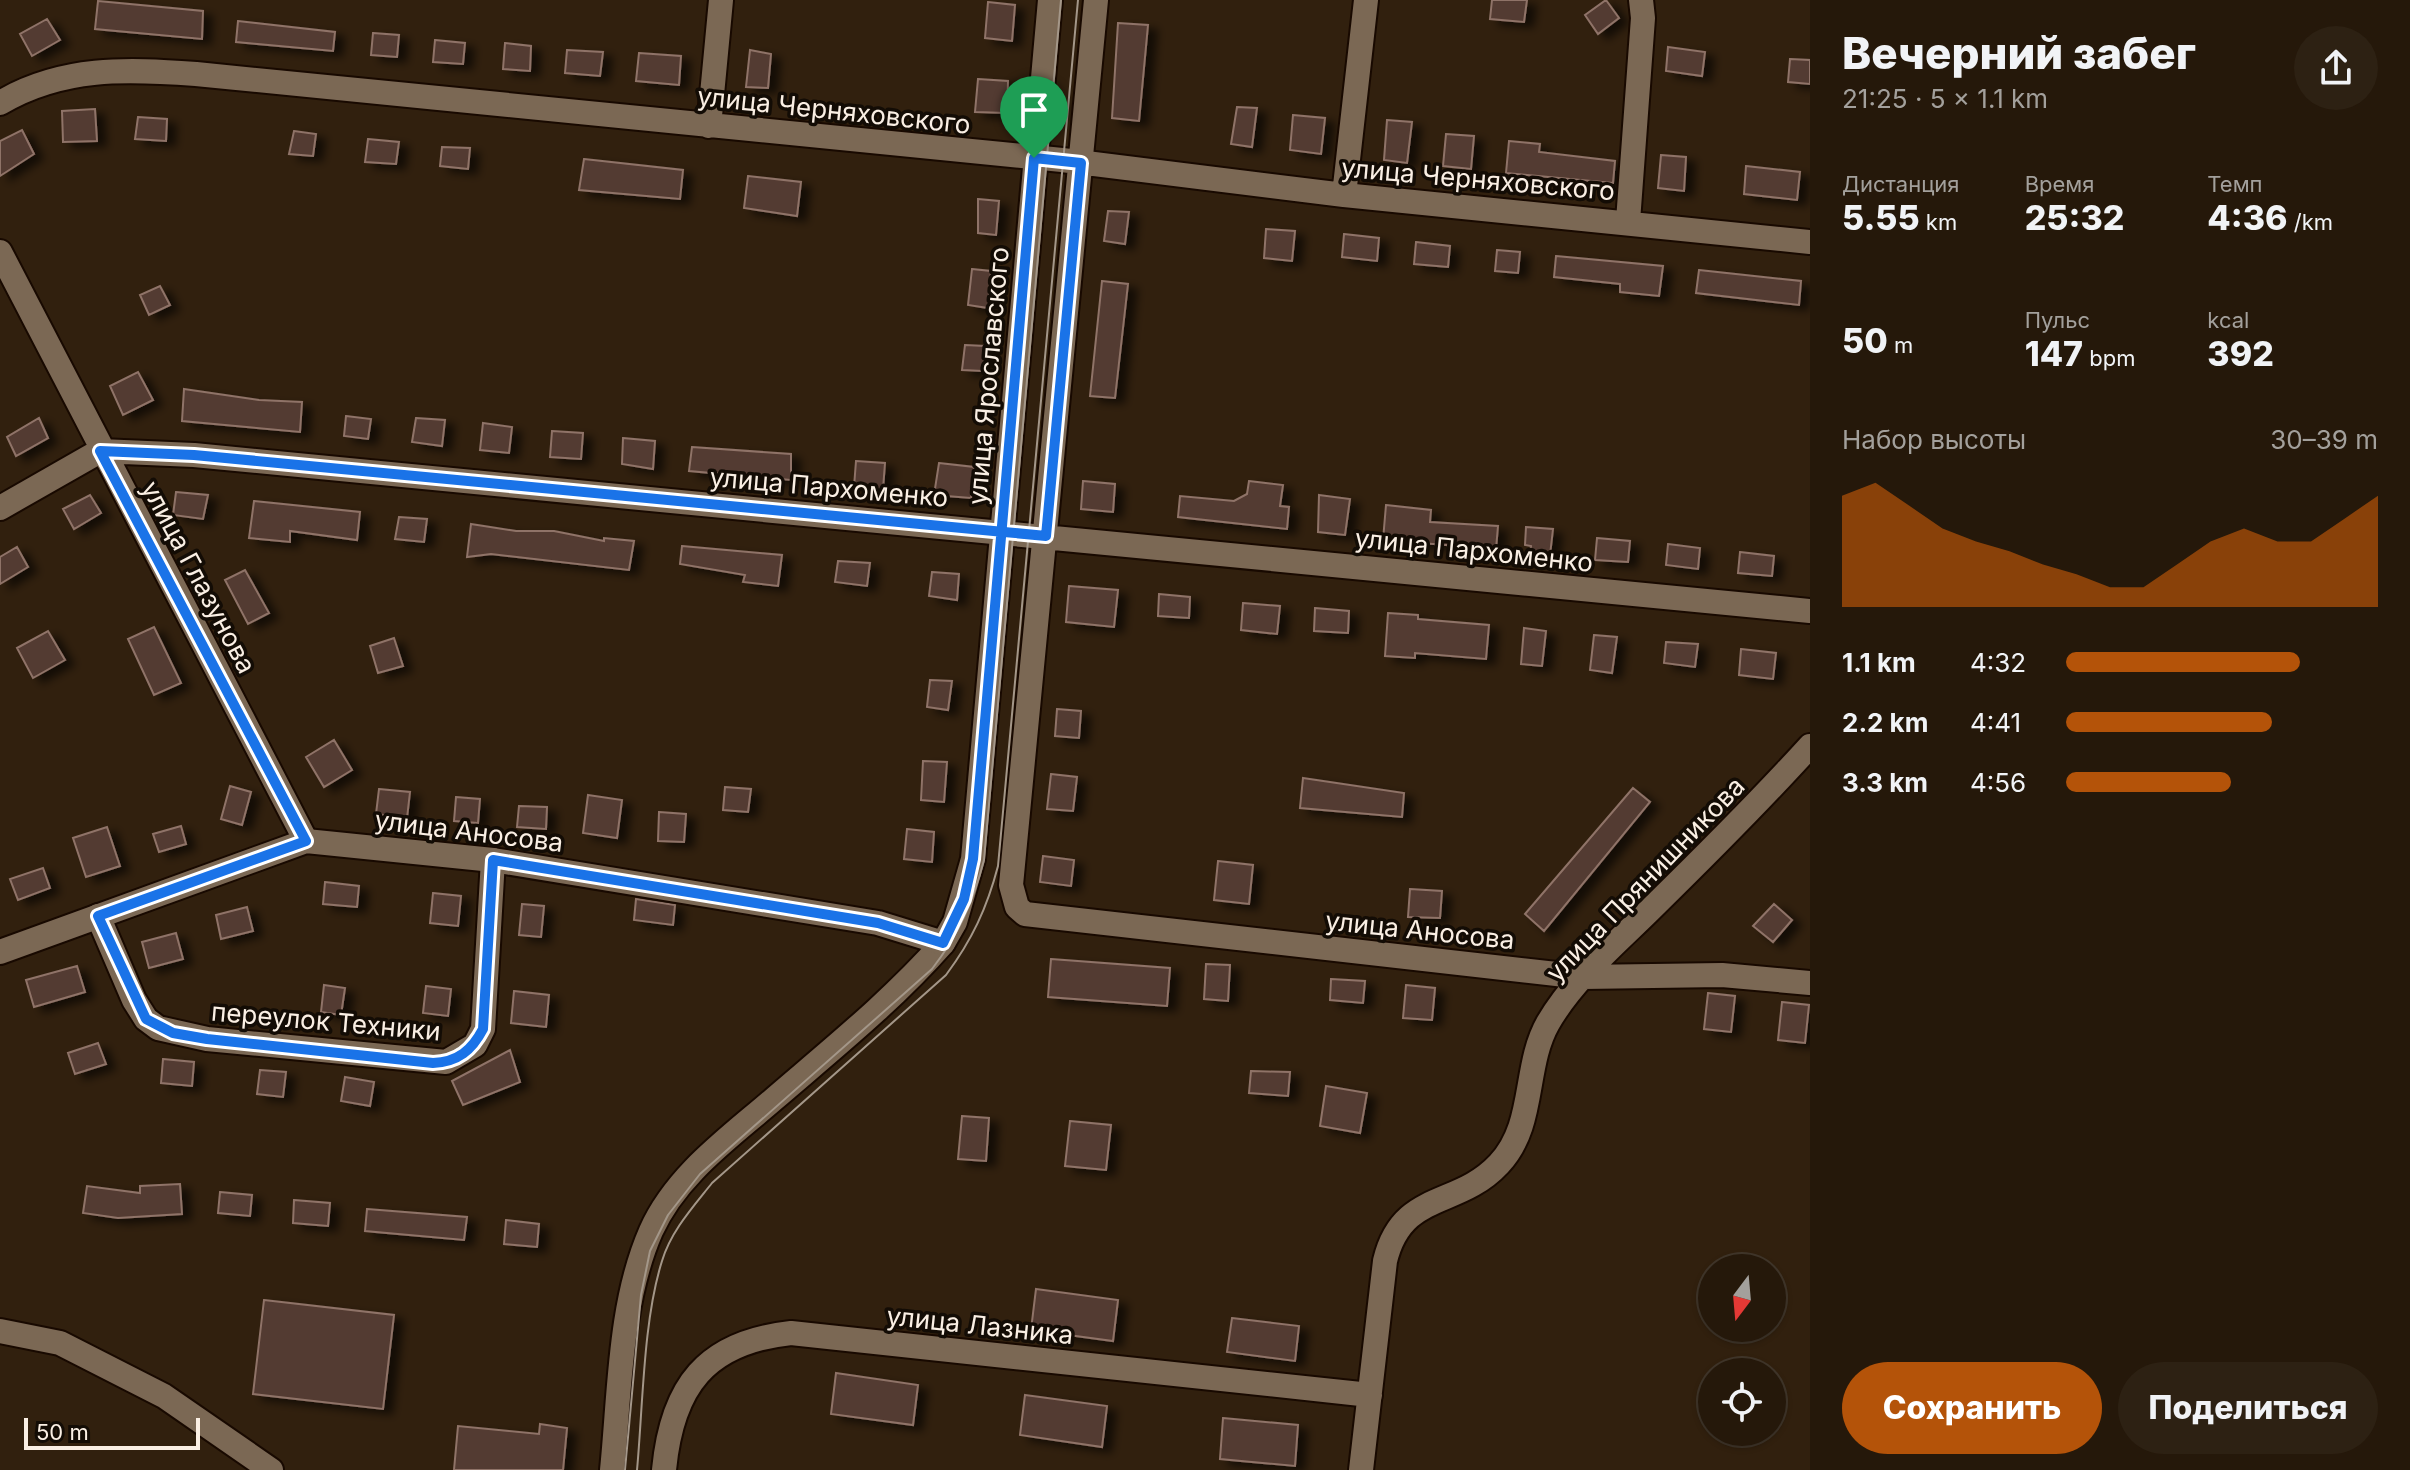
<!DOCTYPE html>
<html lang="ru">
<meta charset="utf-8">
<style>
:root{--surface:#25180a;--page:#2d2113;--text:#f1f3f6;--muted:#a3a09c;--line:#42372b;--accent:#b45309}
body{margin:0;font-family:Inter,sans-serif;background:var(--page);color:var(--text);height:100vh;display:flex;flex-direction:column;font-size:30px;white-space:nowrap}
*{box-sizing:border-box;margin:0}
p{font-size:26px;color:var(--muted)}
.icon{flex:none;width:44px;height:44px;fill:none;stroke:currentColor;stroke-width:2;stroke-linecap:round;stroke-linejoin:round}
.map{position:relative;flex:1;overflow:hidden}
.details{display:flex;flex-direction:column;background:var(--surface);width:600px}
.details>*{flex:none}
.needle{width:52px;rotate:196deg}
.controls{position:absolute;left:1698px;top:1254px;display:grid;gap:16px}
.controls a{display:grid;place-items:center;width:88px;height:88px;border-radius:50%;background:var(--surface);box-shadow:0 2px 6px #0004,0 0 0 2px var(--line);font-size:40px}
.scale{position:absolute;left:24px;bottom:20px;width:176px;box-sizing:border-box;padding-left:8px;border:4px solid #faefe4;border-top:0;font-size:22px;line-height:28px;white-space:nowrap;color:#faefe4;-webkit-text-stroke:6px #130c05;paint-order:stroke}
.pin{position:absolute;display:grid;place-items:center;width:68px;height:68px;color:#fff;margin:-82px -34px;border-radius:50% 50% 50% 0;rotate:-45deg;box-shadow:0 0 8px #0007}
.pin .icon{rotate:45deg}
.round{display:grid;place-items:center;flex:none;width:84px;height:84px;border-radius:42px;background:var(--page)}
.summary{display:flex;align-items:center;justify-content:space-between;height:136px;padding:0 32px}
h1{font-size:44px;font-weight:800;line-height:60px}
.stats{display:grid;grid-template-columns:repeat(3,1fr);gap:12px;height:136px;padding:8px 32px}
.stats div{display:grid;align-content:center}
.stats b{font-size:34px;font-weight:800}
.stats small{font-size:22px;font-weight:400}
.stats p{font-size:22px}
.chart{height:224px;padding:16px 32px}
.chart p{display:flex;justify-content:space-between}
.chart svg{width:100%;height:144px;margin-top:8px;fill:var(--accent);opacity:.7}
.cta{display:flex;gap:16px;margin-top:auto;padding:16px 32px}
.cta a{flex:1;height:92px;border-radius:48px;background:var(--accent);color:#fff;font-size:32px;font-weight:800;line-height:92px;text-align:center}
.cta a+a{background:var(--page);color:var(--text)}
ul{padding:0 32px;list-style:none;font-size:26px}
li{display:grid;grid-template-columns:128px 96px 1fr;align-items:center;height:60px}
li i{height:20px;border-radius:10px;background:var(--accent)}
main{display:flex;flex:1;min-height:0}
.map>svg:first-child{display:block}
.building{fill:#533a30;stroke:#8f7368;stroke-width:2;filter:url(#shadow)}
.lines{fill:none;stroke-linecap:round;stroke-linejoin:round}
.minor-casing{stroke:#180900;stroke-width:28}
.tertiary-casing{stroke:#180900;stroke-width:28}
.minor{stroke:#7b6854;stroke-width:24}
.tertiary{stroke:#7b6854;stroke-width:24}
.tram{stroke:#a49789;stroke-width:2}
.route-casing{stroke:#fff;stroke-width:16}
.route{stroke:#1a73e8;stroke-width:10}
.labels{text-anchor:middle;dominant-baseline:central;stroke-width:7;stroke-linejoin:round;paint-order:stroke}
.street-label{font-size:26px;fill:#faefe4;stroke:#130c05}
</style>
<main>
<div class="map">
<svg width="1810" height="1470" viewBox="0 0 1810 1470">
<defs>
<filter id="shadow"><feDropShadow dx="9" dy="5" stdDeviation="4" flood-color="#0009"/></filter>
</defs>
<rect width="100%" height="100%" fill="#31200e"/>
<!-- building -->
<path class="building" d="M1492,0H1527L1524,22L1490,19Z
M1606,0L1619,18L1598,34L1585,15Z
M98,1L203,11L202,39L95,29Z
M988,2L1015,5L1012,41L985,38Z
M47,19L60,40L32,56L20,34Z
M238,21L335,32L333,51L236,42Z
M1118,23L1148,25L1139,121L1112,118Z
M373,33L399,35L397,57L371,55Z
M435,40L465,43L463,64L433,62Z
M505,43L531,46L530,71L503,69Z
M1668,47L1705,52L1702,76L1666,71Z
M567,50L603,52L600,76L565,73Z
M750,50L771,54L768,88L746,87Z
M639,53L681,56L679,85L636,81Z
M1790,59L1810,60V84L1788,82Z
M978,79L1008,81L1007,113L975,112Z
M1237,107L1257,108L1252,147L1231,144Z
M95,109L97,141L63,142L62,111Z
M1293,115L1325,118L1321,154L1290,150Z
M138,117L167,119L166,141L135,139Z
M1387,120L1412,122L1407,163L1384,160Z
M22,130L34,154L0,176V141Z
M294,131L316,134L313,156L289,154Z
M1446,134L1474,136L1471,169L1443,166Z
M368,139L399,142L396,164L365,162Z
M1509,141L1540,144L1539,152L1615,161L1613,183L1506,173Z
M442,147L470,148L468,169L440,166Z
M1661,155L1686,157L1684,191L1658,188Z
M584,159L683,170L680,199L579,190Z
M1746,166L1800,172L1797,200L1744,194Z
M748,176L801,182L797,216L744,208Z
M978,199L999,201L996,235L978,233Z
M1108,211L1129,212L1125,244L1104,241Z
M1266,229L1295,231L1292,261L1264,258Z
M1344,234L1379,238L1377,261L1342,257Z
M1416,242L1450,246L1448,267L1414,264Z
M1497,250L1520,252L1518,273L1495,271Z
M1556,256L1663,266L1659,296L1620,292V284L1554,277Z
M972,269L991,271L988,308L968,305Z
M1699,270L1801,281L1799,305L1696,293Z
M1102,281L1128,284L1115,398L1090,396Z
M160,286L170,305L149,315L140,295Z
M965,345L985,346L983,371L962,370Z
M138,372L153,400L123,415L110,386Z
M184,389L259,400L302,402L300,432L182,421Z
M346,416L371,419L368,439L344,436Z
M39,418L48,438L16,456L7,437Z
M416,418L445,420L442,446L412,442Z
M483,423L512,427L509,453L480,450Z
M552,431L583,433L581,459L550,457Z
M623,438L655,441L653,469L622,464Z
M692,447L791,454V480L689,471Z
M856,461L885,463L883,489L854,487Z
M939,463L974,467L971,498L934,495Z
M1083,481L1115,484L1113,512L1081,509Z
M1249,481L1283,485L1280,506L1289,507L1287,529L1178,517L1180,496L1234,501L1247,494Z
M176,492L208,495L203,519L173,515Z
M90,495L101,513L74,529L63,509Z
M1319,495L1350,499L1345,535L1318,532Z
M254,501L360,512L357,540L290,531V542L249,538Z
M1386,505L1431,510L1430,522L1498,526L1496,549L1383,540Z
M399,517L427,519L424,542L395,539Z
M471,524L516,531H554L604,541V538L634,541L629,570L491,554L467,557Z
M1526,527L1553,529L1550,555L1530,553L1531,546L1525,545Z
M1597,538L1630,541L1628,562L1595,560Z
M1668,544L1700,548L1698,569L1666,565Z
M682,546L782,555L778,586L743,582L745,575L680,564Z
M17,547L28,567L0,584V557Z
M1740,552L1774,556L1772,576L1738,573Z
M838,561L870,563L867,586L835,582Z
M245,570L269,613L248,624L225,580Z
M932,572L959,574L957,600L929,596Z
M1069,586L1118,590L1114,627L1066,622Z
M1159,594L1190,597L1189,618L1158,616Z
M1243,603L1280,606L1277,634L1241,630Z
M1315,608L1349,611L1348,633L1314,631Z
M1388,613L1418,615V619L1489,625L1486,659L1415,653V658L1385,656Z
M154,627L181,683L154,695L128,639Z
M1524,628L1546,631L1542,666L1521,664Z
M48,631L65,660L33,678L17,648Z
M1594,635L1617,637L1612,673L1590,670Z
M394,638L403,666L378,673L370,646Z
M1666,642L1698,644L1695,667L1664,663Z
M1741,649L1776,653L1773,679L1739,675Z
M930,680L952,681L948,710L927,707Z
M1057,709L1081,711L1079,738L1055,736Z
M334,740L352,770L324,787L306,757Z
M923,761L947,762L944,802L921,800Z
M1051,774L1077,777L1073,811L1047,809Z
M1303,778L1404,793L1402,817L1300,808Z
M230,786L251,792L242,825L221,819Z
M725,787L751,789L748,812L723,810Z
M1633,788L1650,802L1544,931L1525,914Z
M379,789L410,792L407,818L376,814Z
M588,795L622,800L617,838L583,833Z
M456,797L480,799L478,823L454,821Z
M519,806L547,807L546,829L517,827Z
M659,812L686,814L684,842L658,841Z
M181,826L186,844L159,852L153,834Z
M107,827L120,866L86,877L73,838Z
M907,829L934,832L932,862L904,859Z
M1043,856L1074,860L1071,886L1040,882Z
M1218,861L1253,865L1249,904L1214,900Z
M43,868L50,888L18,900L10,879Z
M325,882L359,886L357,907L323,904Z
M1410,889L1442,891L1440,918L1408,917Z
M433,893L461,896L458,926L430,923Z
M636,899L675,905L673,925L634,920Z
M522,904L544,906L541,937L519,935Z
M1774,904L1792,920L1773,942L1753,926Z
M247,907L253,931L221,939L216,915Z
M176,933L183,959L149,968L142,942Z
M1051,959L1170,968L1167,1006L1048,997Z
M1206,964L1230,965L1228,1001L1204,999Z
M77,966L85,992L34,1007L26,980Z
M1331,979L1365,981L1363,1003L1330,1000Z
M324,985L345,988L341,1015L321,1012Z
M1406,985L1435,988L1432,1020L1403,1018Z
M426,986L451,989L448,1016L423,1013Z
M514,991L549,995L546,1027L511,1023Z
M1708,993L1735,996L1731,1032L1704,1029Z
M1782,1002L1809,1005L1805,1043L1778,1040Z
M98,1043L106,1064L75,1074L68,1053Z
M510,1050L520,1082L463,1105L452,1081Z
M163,1059L194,1062L192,1086L161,1083Z
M260,1070L286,1072L283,1097L257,1094Z
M1251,1071L1290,1072L1288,1096L1249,1093Z
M345,1077L374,1082L370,1106L341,1101Z
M1326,1086L1367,1093L1360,1133L1320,1126Z
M962,1116L989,1118L986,1161L958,1159Z
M1070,1121L1111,1125L1106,1170L1065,1166Z
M180,1184L182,1214L118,1218L83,1213L87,1186L140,1193V1186Z
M220,1192L252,1195L250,1216L218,1213Z
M294,1200L330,1203L328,1226L293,1223Z
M367,1209L467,1217L464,1240L365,1231Z
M506,1220L539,1224L537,1247L504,1244Z
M1036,1289L1118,1300L1113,1341L1031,1330Z
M264,1300L394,1315L383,1409L253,1394Z
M1232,1318L1299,1326L1295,1361L1227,1352Z
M836,1373L918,1385L913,1425L831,1414Z
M1025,1395L1107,1406L1102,1447L1020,1435Z
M1223,1418L1298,1425L1295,1466L1220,1459Z
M540,1424L567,1428L563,1470H454L458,1426L539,1434Z"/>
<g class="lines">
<!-- minor casing -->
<g class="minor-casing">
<path id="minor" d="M1096,0L1011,885L1017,907L1025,914L1583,977L1722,975L1810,983
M0,103C62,66 127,69 196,74L1062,160L1344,195L1810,242
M709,126L721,0
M1344,195L1366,0
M1628,221L1643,18L1641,0
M0,252L306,841
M0,508L100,451L194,455L1810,611
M98,916L134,1000L146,1019L158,1028L207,1039L446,1062L475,1045L483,1029L493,860
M612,1470C620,1392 619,1304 651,1231C676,1175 729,1138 774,1099C832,1049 893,1000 943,943
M664,1470C672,1386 706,1342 791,1333L1370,1395
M1361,1470L1385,1261C1402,1190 1457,1209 1499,1164C1536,1125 1523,1067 1548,1023C1574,978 1618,942 1654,906C1707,854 1760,801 1810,746"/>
</g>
<!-- tertiary casing -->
<g class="tertiary-casing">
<path id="tertiary" d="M0,952L306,841L493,860L878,923L943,943L955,922L973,859L1050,0
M0,1331L60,1343L164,1396L271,1470"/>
</g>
<!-- minor -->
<use href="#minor" class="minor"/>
<!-- tertiary -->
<use href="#tertiary" class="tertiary"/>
<!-- tram -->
<path class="tram" d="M625,1470L641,1295L650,1251L668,1215L700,1174L932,969C959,934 973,902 984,860L1061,0
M637,1470C643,1406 643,1321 662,1261C671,1231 693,1207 712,1183L946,975C972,940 987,908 998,866L1078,0"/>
</g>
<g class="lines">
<!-- route casing -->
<g class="route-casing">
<path id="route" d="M1034,158L973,859L964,899L943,943L878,923L493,860L483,1029C472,1050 458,1062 433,1063L207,1039L173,1033L146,1019L98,916L306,841L100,451L194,455L1004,532L1046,536L1081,163L1034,158"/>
</g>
<!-- route -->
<use href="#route" class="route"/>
</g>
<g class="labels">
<!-- street labels -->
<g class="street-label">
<text transform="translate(834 110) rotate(6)">улица Черняховского</text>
<text transform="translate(1478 179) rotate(5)">улица Черняховского</text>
<text transform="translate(988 376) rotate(-85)">улица Ярославского</text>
<text transform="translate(829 487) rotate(5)">улица Пархоменко</text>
<text transform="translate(1474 550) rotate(6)">улица Пархоменко</text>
<text transform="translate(199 577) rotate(62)">улица Глазунова</text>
<text transform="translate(469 831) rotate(7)">улица Аносова</text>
<text transform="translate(1645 879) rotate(-46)">улица Прянишникова</text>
<text transform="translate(1420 930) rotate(6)">улица Аносова</text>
<text transform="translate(326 1021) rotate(5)">переулок Техники</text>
<text transform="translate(980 1325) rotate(6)">улица Лазника</text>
</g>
</g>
</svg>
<div class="controls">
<a><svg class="needle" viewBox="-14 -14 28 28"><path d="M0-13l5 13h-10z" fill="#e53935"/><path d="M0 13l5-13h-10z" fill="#a3a09c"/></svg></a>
<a><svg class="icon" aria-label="locate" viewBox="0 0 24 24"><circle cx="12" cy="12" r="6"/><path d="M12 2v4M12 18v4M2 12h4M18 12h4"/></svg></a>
</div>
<div class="scale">50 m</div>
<div class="pin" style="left:1034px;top:158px;background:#1e9e55"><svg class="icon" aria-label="arrive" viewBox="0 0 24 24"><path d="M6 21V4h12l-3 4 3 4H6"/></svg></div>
</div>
<section class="details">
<div class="summary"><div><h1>Вечерний забег</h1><p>21:25 · 5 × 1.1 km</p></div><a class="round"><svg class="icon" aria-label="share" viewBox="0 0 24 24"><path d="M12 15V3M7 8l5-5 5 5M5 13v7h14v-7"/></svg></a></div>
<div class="stats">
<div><p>Дистанция</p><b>5.55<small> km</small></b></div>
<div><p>Время</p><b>25:32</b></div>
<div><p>Темп</p><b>4:36<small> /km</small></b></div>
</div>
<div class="stats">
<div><b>50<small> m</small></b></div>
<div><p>Пульс</p><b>147<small> bpm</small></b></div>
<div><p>kcal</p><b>392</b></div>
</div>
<div class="chart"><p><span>Набор высоты</span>30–39 m</p>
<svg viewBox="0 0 160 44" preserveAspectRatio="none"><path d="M0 44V10L10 6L20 13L30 20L40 24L50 27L60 31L70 34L80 38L90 38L100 31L110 24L120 20L130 24L140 24L150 17L160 10V44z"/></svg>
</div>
<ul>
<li><b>1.1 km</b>4:32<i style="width:75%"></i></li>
<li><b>2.2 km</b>4:41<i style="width:66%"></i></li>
<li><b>3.3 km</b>4:56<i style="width:53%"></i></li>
</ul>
<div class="cta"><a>Сохранить</a><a>Поделиться</a></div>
</section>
</main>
